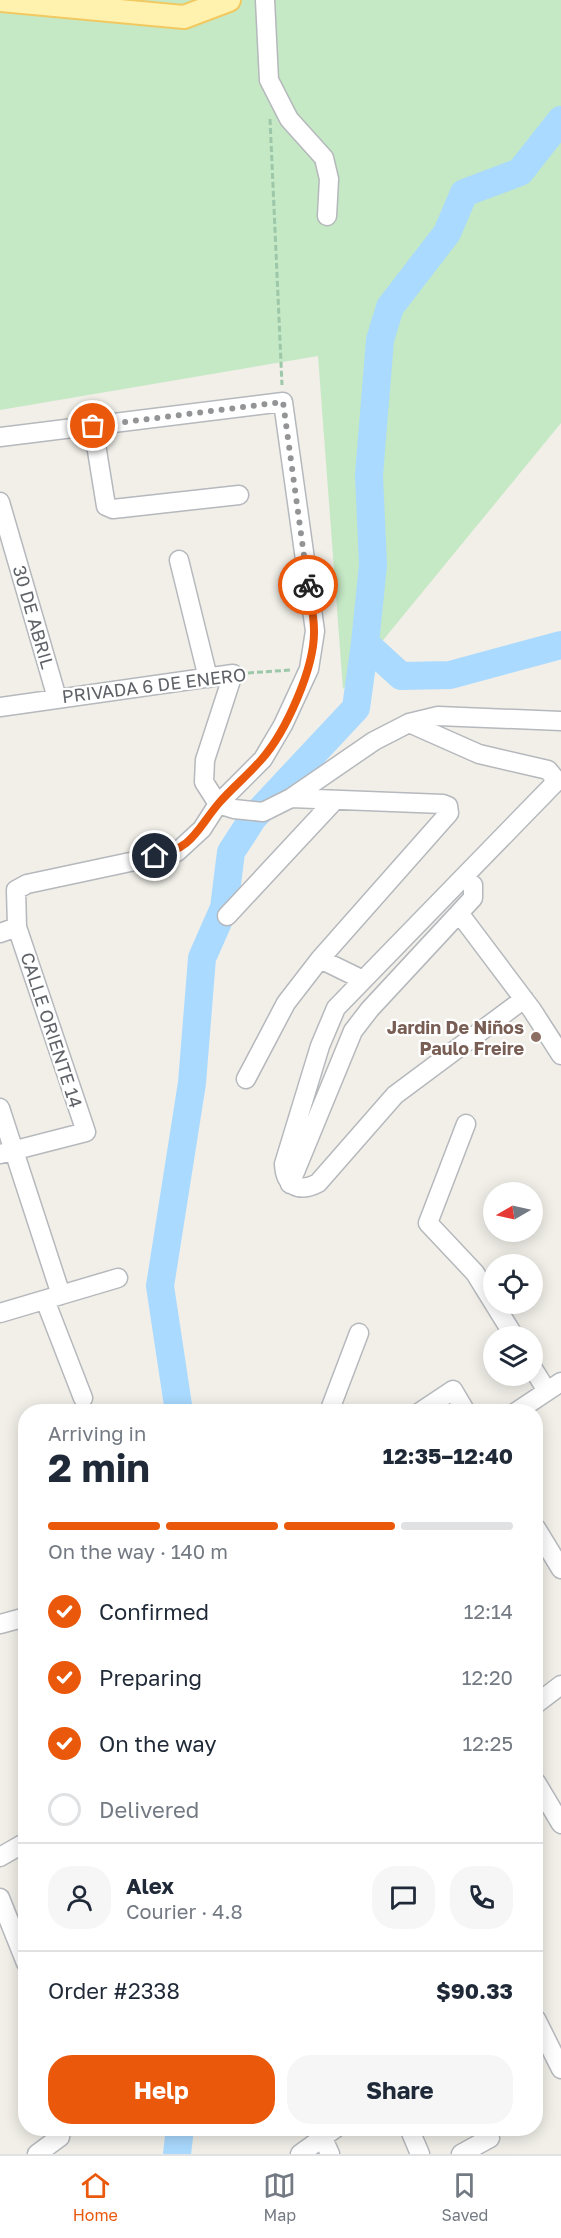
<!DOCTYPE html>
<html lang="en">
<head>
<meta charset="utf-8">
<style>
  body { margin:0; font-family:"Golos Text",sans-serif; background:#f6f6f7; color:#1f2937; height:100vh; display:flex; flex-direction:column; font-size:22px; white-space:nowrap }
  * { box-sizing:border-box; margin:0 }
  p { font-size:20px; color:#747a83 }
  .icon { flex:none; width:33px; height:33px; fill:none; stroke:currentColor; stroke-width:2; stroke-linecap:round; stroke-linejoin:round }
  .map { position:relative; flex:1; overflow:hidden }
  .details { position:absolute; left:18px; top:1404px; width:525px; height:732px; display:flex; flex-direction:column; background:#fff; border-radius:24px; box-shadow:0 3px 15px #0003 }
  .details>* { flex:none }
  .needle { width:39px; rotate:261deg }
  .fabs { position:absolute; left:483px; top:1182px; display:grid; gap:12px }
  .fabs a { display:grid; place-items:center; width:60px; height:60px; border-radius:50%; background:#fff; box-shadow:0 3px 15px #0003; font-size:30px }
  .pin { position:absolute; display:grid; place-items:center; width:51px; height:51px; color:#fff; margin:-26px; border:3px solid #fff; border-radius:50%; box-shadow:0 2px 6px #0007 }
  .courier { position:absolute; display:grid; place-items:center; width:60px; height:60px; margin:-30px; border:4px solid #ea580c; border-radius:50%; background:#fff; color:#222; box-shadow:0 2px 8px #0007 }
  .headline em { font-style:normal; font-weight:700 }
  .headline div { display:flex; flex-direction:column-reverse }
  .headline { display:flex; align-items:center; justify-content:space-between; height:102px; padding:0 30px }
  h1 { font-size:39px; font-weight:700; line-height:45px }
  .bar { display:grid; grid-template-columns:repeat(4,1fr); gap:9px 6px; align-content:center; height:72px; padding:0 30px }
  .bar i { height:8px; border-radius:4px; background:#e0e1e3 }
  .bar .current { background:#ea580c }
  .bar p { grid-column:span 4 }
  .line { display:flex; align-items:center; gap:15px; padding:0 30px; border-top:2px solid #e0e1e3 }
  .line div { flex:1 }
  .round { display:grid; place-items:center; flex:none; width:63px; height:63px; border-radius:24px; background:#f6f6f7 }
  ol { padding:0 30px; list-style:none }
  li { display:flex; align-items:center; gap:18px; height:66px }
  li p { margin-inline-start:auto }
  li .icon { padding:6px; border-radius:50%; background:#ea580c; color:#fff; stroke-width:4 }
  li:last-child { color:#747a83 }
  li i { width:33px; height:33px; border:3px solid #e0e1e3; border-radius:50% }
  .action { display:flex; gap:12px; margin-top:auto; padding:12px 30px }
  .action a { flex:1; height:69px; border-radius:24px; background:#ea580c; color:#fff; font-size:24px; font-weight:700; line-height:69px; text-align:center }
  .action a+a { background:#f6f6f7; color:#1f2937 }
  .tabs { display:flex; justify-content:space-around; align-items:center; height:84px; border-top:2px solid #e0e1e3; background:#fff; font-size:16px; color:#747a83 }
  .tabs a { display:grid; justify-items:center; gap:3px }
  .tabs .current { color:#ea580c }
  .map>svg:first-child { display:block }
</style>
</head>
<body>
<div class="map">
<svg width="561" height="2154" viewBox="0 0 561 2154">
  <rect width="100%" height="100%" fill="#f1efe8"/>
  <path fill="#c5e8c5" d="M0,0H561V423L343,689L318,356L0,410Z"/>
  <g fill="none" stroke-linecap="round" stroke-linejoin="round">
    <path stroke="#aadaff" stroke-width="28" d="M561,120L520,172L464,193L447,233L390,307L380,340L369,475L373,565L365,643L401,676L450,675L561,645
      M179,1412L160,1286L192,1083L202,958L224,908L231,852L253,818L356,708L365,643
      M177,2154L180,2128"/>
    <g stroke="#b5b8bc" stroke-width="21">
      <path id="minor" d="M265,0L269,80L289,119L324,158L329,179L327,216
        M93,426L106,506L113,509L239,495
        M0,437L283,402L315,631L309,669L283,725L263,759L218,804L202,829L177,852L27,884L16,890L17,927L86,1132L0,1154
        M0,502L57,698
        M179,560L208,678
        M0,707L233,674L205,760L204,782L218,804
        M409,723L479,754L548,770L553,776L554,784L336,1008L320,1046L284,1164C285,1186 299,1193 318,1183L395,1095L524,999
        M218,804L234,809L263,812L291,798L374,741L409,723L438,716L561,721
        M459,913L532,1010L561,1055
        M227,916L335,800
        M0,933L17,927
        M320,959L363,980
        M246,1079L286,1003L320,959L449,813L448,806L443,804L291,798
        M0,1108L61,1295
        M466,1124L428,1223L475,1273L514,1336
        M290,1184L353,1031L370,1009L473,898V885L464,878
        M45,1300L83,1398
        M0,1313L118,1278
        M532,1367L547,1391
        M329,1412L359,1333
        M420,1412L453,1390L466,1412
        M516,1412L561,1382
        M536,1528L561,1569
        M0,1624L26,1617
        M536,1704L561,1685
        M536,1782L561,1824
        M0,1857L26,1842
        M0,1898L26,1963
        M536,2019L561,2069
        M409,2128L420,2154
        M322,2136L330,2154
        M37,2154L60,2137L61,2128
        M300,2154L336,2128
        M461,2154L490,2138"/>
    </g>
    <g stroke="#f2c960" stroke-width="26">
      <path id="major" d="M0,0L184,17L229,0"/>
    </g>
    <path stroke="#9cc7a9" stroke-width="3" stroke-dasharray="6 3" stroke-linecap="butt" d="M270,119L282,385
      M248,673L290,670"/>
    <use href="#minor" stroke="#fff" stroke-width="18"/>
    <use href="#major" stroke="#fff2af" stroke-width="22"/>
  </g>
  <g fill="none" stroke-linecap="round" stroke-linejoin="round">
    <path stroke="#929495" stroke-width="6" stroke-dasharray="0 10.8" d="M93,426L283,402L308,585"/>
    <path stroke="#ea580c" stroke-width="8" d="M155,856C194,848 196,830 219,803C232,788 248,775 261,760C286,732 315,667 314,630C314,615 310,599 308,585"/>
  </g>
  <circle fill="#8d6e63" stroke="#fff" stroke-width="2" cx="536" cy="1037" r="6"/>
  <g text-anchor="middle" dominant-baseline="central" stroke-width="4.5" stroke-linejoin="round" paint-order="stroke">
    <g font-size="18" fill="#5f6368" stroke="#fff">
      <text transform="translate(34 617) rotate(74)">30 DE ABRIL</text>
      <text transform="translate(154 685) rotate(-7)">PRIVADA 6 DE ENERO</text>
      <text transform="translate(52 1030) rotate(72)">CALLE ORIENTE 14</text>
    </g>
    <g font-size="18" font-weight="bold" fill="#785e54" stroke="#fff" text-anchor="end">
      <text x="524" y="1027">Jardin De Niños<tspan x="524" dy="21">Paulo Freire</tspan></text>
    </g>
  </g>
</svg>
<div class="fabs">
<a><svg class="needle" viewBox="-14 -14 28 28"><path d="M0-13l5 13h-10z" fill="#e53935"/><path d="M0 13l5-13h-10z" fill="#747a83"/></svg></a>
<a><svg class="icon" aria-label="locate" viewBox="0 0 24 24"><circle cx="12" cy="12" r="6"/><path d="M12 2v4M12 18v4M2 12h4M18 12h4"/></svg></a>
<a><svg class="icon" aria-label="layers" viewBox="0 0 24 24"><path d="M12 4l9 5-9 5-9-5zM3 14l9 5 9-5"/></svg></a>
</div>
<div class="pin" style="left:93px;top:426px;background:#ea580c"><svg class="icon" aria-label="bag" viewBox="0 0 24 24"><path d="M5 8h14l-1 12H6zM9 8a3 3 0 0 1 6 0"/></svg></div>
<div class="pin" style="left:155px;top:856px;background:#1f2937"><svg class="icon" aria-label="home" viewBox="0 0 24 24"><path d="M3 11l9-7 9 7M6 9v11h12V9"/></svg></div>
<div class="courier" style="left:308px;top:585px"><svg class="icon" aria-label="bike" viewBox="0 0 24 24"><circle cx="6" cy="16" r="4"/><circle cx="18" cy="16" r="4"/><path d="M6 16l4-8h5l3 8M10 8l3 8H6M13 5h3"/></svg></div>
<section class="details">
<div class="headline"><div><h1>2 min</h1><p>Arriving in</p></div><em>12:35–12:40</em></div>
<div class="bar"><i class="current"></i><i class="current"></i><i class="current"></i><i></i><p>On the way · 140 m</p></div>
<ol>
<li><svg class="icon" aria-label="check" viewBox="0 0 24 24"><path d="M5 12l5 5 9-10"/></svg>Confirmed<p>12:14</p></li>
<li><svg class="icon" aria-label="check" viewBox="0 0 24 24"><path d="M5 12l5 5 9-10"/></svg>Preparing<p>12:20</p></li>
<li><svg class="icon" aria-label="check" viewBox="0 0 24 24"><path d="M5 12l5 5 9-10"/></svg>On the way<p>12:25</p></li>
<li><i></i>Delivered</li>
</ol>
<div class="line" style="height:108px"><a class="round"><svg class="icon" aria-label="person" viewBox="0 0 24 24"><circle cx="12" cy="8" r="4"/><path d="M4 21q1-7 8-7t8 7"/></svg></a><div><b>Alex</b><p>Courier · 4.8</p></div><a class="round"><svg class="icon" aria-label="chat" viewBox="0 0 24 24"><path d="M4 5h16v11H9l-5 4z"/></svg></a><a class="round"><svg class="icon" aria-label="phone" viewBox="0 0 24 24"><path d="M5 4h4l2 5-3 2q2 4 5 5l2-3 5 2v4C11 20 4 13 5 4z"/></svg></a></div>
<div class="line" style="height:78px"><div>Order #2338</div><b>$90.33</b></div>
<div class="action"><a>Help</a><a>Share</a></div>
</section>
</div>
<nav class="tabs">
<a class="current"><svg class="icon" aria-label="home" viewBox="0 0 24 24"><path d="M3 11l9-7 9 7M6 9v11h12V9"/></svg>Home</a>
<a><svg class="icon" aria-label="map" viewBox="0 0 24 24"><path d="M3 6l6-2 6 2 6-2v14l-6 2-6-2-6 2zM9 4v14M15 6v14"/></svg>Map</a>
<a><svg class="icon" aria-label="saved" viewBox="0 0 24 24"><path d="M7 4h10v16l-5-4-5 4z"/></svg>Saved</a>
</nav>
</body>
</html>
